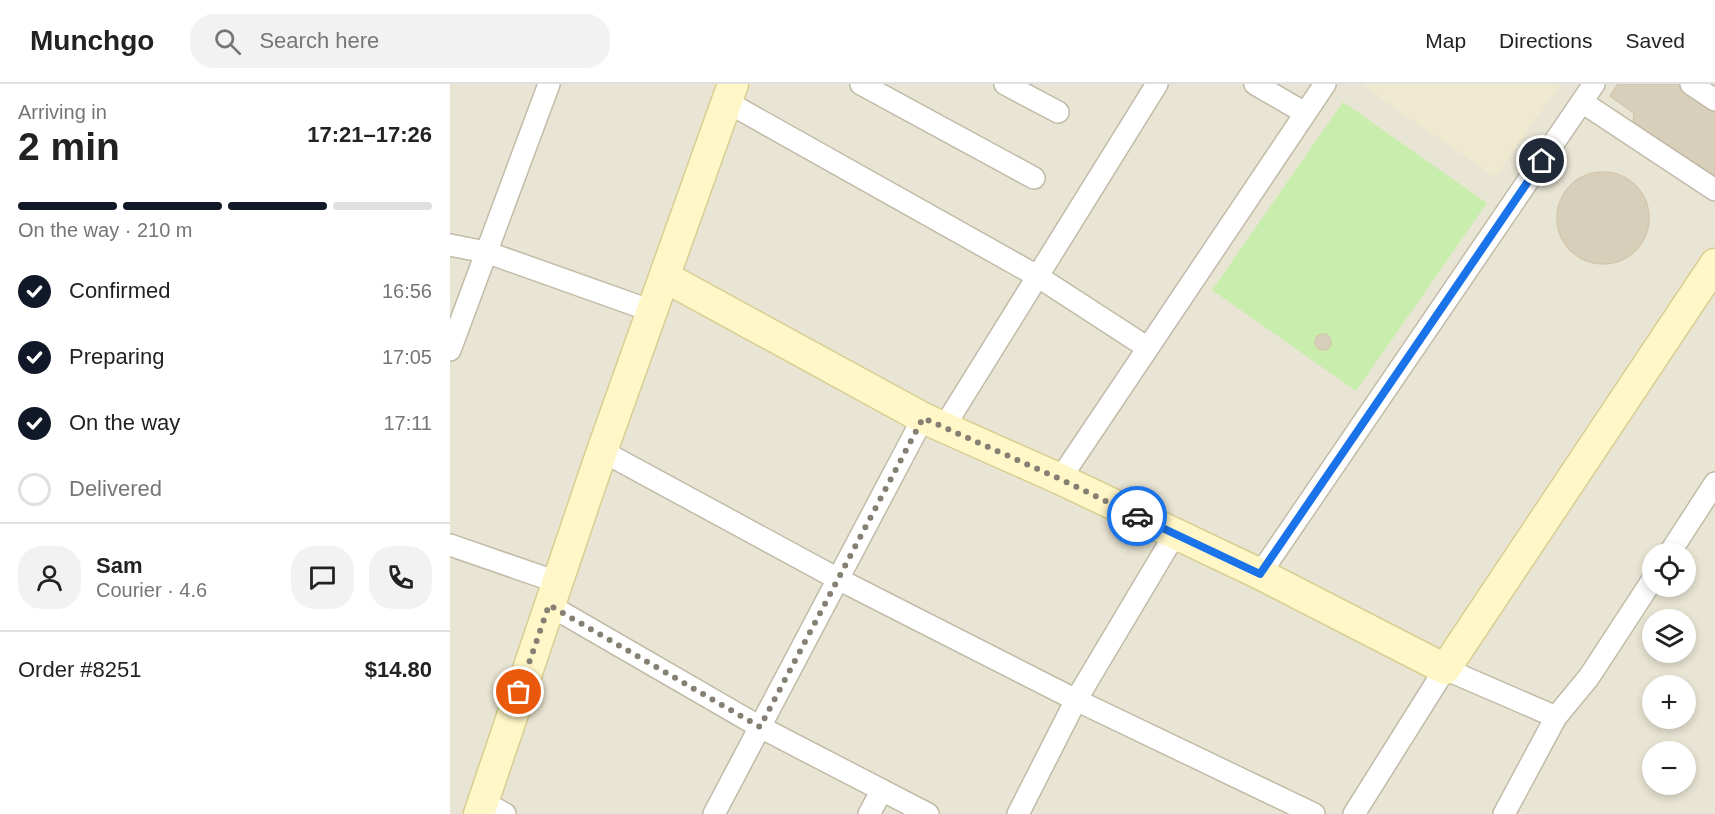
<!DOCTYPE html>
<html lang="en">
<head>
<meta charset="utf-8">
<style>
  body { margin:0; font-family:Arial,sans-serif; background:#f2f2f2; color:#222; height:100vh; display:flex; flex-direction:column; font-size:22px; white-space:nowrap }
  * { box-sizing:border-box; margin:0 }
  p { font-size:20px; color:#767676 }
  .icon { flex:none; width:33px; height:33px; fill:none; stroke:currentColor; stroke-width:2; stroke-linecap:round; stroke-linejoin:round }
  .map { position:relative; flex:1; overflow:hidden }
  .panel { display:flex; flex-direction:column; background:#fff; width:450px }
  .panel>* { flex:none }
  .controls { position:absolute; left:1192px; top:459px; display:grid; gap:12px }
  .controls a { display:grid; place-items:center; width:54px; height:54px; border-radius:50%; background:#fff; box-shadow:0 3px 9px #0003; font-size:30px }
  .pin { position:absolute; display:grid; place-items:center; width:51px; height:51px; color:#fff; margin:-26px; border:3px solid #fff; border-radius:50%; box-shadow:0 2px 6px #0007 }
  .courier { position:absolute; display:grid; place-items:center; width:60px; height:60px; margin:-30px; border:4px solid #1a73e8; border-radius:50%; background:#fff; color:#222; box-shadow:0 2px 8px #0007 }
  .headline em { font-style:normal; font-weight:700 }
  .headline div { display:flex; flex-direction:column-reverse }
  .headline { display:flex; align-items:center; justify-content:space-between; height:102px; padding:0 18px }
  h1 { font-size:39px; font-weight:700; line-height:45px }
  .bar { display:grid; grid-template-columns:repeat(4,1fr); gap:9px 6px; align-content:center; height:72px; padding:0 18px }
  .bar i { height:8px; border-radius:4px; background:#e0e0e0 }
  .bar .current { background:#111827 }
  .bar p { grid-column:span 4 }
  .line { display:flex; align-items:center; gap:15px; padding:0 18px; border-top:2px solid #e0e0e0 }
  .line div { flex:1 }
  .round { display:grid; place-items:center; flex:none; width:63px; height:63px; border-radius:24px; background:#f2f2f2 }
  ol { padding:0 18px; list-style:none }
  li { display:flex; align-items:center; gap:18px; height:66px }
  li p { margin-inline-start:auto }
  li .icon { padding:6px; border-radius:50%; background:#111827; color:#fff; stroke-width:4 }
  li:last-child { color:#767676 }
  li i { width:33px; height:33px; border:3px solid #e0e0e0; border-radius:50% }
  header { display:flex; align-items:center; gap:36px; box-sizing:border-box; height:84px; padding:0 30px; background:#fff; border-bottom:2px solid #e0e0e0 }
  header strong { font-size:28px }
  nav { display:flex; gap:33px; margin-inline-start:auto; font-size:21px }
  .search { width:420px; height:54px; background:#f2f2f2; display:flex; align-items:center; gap:15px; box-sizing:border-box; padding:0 21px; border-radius:24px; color:#767676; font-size:22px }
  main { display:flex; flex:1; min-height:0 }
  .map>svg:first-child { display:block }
</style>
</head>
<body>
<header>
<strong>Munchgo</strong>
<div class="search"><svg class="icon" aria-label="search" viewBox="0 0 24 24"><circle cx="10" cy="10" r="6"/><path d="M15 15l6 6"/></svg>Search here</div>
<nav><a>Map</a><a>Directions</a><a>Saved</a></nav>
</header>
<main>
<section class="panel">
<div class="headline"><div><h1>2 min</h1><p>Arriving in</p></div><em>17:21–17:26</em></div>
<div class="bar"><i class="current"></i><i class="current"></i><i class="current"></i><i></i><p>On the way · 210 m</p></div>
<ol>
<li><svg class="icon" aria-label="check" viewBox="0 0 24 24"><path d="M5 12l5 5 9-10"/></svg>Confirmed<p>16:56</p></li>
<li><svg class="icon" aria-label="check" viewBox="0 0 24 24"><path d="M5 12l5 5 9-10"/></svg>Preparing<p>17:05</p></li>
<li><svg class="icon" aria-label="check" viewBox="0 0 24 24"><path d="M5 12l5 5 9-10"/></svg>On the way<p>17:11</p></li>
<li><i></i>Delivered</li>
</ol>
<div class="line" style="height:108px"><a class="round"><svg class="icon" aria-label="person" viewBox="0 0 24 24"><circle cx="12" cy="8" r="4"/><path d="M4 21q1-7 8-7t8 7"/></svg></a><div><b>Sam</b><p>Courier · 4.6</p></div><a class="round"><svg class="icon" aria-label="chat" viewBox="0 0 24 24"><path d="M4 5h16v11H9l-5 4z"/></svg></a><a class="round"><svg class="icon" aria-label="phone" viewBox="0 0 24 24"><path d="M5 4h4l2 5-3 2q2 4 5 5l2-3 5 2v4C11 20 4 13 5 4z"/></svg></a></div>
<div class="line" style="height:78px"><div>Order #8251</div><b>$14.80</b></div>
</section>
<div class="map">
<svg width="1265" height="730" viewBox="0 0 1265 730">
  <rect width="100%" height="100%" fill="#f5f2e7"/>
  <path fill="#e9e5d4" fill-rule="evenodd" d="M0,0H1265V730H0ZM1203,470H1236V502H1203ZM1203,536H1236V568H1203ZM1203,602H1236V634H1203ZM1203,668H1236V700H1203Z"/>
  <path fill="#efeacf" d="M917,0H1110L1045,93L915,3Z"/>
  <path fill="#c9edac" d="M893,18L1037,119L906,307L762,206Z"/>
  <path fill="#d8cfbb" stroke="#d3c8ae" stroke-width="1.5" d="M1168,0H1228L1265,25V95L1183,40L1184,29L1160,12Z
    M1107 134a46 46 0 1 1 92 0a46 46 0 1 1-92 0Z
    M865 258a8 8 0 1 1 16 0a8 8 0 1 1-16 0Z"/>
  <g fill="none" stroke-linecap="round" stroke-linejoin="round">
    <g stroke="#c1bba8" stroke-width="24">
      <path id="street" d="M411,0L584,94
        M555,0L608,28
        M805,0L855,29
        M1241,0L1265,16
        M277,18L587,192L698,264
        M1132,18L1265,106
        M0,161L36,168L202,227
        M0,266L99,0
        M494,343L707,0
        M152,367L388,495L626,616L864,730
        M610,395L875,0
        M0,461L107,498
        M1219,470L1265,399
        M810,490L1144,0
        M99,521L310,643L478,730
        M32,717L55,730
        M264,730L473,334
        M419,730L432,706
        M568,730L626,616L725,450
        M904,730L995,585L1106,633
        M1054,730L1106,633L1139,593L1203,495"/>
    </g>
    <g stroke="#d9ce92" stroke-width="33">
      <path id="secondary" d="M215,193L473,334L610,395L810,490L995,585L1265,180
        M29,730L152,367L283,0"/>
    </g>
    <use href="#street" stroke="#fff" stroke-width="21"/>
    <use href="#secondary" stroke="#fff7c7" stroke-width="30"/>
  </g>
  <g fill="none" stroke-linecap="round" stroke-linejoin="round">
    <path stroke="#858073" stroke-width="6" stroke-dasharray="0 10.8" d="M69,608L99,521L310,643L473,334L610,395L687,432"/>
    <path stroke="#1a73e8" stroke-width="8" d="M687,432L810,490L1092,77"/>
  </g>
</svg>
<div class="controls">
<a><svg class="icon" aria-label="locate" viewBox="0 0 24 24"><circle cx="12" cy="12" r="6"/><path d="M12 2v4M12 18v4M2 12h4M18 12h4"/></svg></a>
<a><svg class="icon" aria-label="layers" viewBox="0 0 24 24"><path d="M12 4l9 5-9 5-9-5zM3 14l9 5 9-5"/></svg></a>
<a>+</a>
<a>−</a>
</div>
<div class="pin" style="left:69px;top:608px;background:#ea580c"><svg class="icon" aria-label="bag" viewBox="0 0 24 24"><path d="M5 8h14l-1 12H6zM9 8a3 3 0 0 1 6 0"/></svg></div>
<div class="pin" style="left:1092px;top:77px;background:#1f2937"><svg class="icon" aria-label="home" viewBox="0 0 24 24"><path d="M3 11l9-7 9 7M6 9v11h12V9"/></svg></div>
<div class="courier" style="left:687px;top:432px"><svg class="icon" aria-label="car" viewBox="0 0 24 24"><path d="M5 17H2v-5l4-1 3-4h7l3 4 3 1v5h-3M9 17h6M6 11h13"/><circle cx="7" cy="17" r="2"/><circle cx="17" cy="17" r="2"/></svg></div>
</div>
</main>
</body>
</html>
